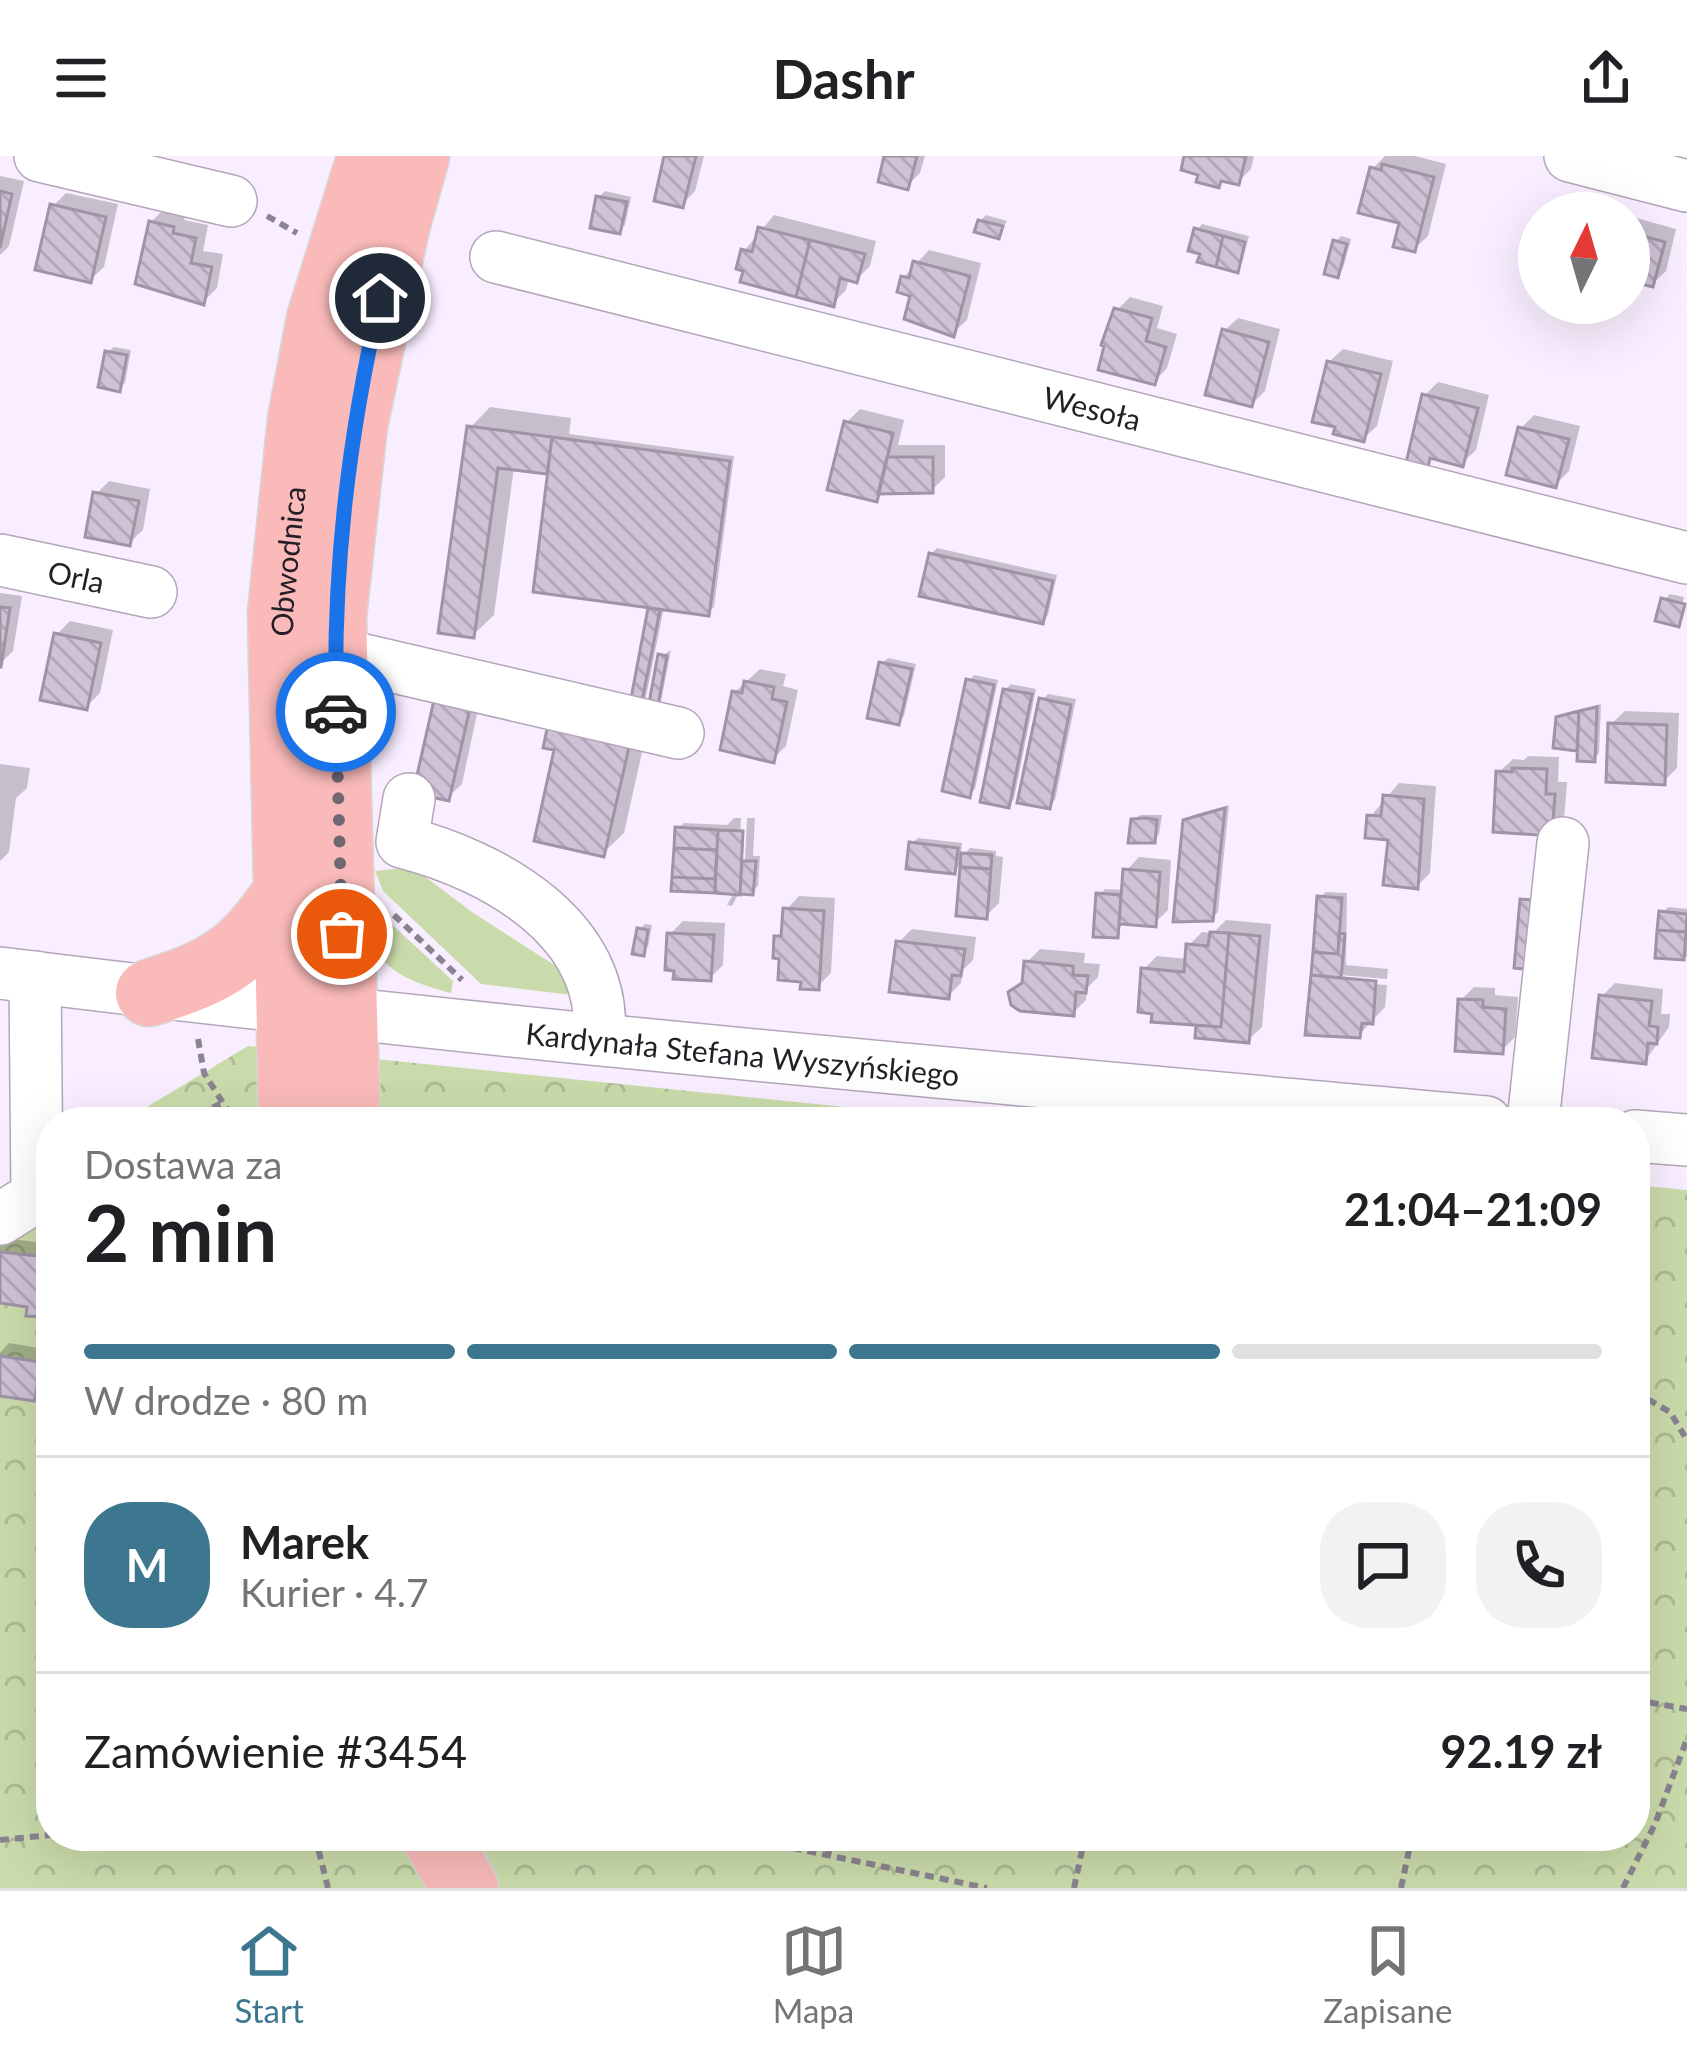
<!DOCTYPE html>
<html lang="pl">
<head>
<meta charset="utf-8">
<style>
  body { margin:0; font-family:Lato,sans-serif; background:#f2f2f2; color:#202124; height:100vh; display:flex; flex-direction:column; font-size:45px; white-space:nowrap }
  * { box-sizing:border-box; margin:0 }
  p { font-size:39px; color:#757577 }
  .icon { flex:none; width:66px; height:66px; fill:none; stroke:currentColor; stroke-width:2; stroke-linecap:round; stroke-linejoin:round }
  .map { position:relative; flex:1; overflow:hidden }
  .panel { position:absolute; left:36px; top:951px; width:1614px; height:744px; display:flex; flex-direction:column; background:#fff; border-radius:48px; box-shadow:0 12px 48px #0002 }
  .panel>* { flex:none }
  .needle { width:78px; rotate:5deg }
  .buttons { position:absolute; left:1518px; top:36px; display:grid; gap:24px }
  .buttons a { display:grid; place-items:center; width:132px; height:132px; border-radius:50%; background:#fff; box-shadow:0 12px 48px #0002; font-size:60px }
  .pin { position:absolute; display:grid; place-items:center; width:102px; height:102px; color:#fff; margin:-51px; border:6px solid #fff; border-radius:50%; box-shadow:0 3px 12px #0007 }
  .courier { position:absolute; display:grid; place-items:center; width:120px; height:120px; margin:-60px; border:9px solid #1a73e8; border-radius:50%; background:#fff; color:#222; box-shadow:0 3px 15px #0007 }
  .overview em { font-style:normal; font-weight:700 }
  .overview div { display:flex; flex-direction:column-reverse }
  .overview { display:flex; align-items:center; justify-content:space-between; height:204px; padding:0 48px }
  h1 { font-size:78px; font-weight:700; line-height:90px }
  .bar { display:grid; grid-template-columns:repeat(4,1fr); gap:18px 12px; align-content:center; height:144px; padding:0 48px }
  .bar i { height:15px; border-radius:9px; background:#e0e0e0 }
  .bar .on { background:#3c768f }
  .bar p { grid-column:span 4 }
  .line { display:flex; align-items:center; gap:30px; padding:0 48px; border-top:3px solid #e0e0e0 }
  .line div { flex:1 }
  .round { display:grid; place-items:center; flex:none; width:126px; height:126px; border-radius:48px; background:#f2f2f2 }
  header { display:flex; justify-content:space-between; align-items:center; height:156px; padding:0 48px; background:#fff; font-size:54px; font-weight:700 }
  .tab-bar { display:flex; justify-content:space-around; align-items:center; height:168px; border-top:3px solid #e0e0e0; background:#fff; font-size:33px; color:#757577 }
  .tab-bar a { display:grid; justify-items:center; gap:6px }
  .tab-bar .on { color:#3c768f }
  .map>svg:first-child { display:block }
</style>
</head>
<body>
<header><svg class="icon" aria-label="menu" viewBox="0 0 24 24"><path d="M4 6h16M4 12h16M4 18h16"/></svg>Dashr<svg class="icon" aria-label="share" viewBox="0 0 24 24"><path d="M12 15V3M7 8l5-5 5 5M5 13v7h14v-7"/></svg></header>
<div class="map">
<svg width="1687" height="1732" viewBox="0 0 1687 1732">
  <defs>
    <pattern id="park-crowns" width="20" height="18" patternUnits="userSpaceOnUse" patternTransform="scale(3)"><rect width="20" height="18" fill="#cadbab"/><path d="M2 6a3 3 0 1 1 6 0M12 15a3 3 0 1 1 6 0" fill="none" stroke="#adbc93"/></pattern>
    <pattern id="building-back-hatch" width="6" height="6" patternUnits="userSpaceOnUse" patternTransform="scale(3)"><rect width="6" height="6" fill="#cfc2d6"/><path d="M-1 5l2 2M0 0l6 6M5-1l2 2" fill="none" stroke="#b2a6b8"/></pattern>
  </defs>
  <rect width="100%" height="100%" fill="#f9eeff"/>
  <path fill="#cadbab" d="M412,711L472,756L559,812L580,840L481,828L383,735L375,715Z
    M370,748L453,825L451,837C424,830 382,818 373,786C370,775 371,760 370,748Z"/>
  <path fill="url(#park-crowns)" d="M248,890L992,966H122Z
    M51,1008V1680H1635V1029L1687,1034V1732H0V1036Z"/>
  <path fill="#0003" d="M667,0H704L695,35L682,49Z
    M887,0H925L920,17L907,30Z
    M1187,0H1254L1251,13L1238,26L1224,23L1218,29Z
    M1385,0H1415L1446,8L1428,80L1414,93L1373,12Z
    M0,20L24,25L9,90L0,99Z
    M605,35L631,41L625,69L619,75L599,41Z
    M66,37L118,48L104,111L90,124L53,50Z
    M1590,50L1616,57H1583Z
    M164,53L186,58L184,64L208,69L203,95L223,98L217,132L203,146L151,66Z
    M774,59L876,85L870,110L856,124L849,122L846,134L833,147L747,113L744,95Z
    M986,59L1007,65L998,79L980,65Z
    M1629,60L1676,73L1666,115L1652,128L1629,122Z
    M1202,68L1249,80L1242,107L1237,113L1197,74Z
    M1341,80L1351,83L1343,112L1337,118L1335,86Z
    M929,94L981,107L967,164L953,177L913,138L904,121Z
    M1130,141L1163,150L1157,172L1177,178L1167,212L1154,226L1117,154Z
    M1238,162L1280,173L1265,235L1252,248L1224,175Z
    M114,191L131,194L125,227L119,232L108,196Z
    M1343,193L1393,205L1377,270L1363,283L1329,206Z
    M1438,226L1489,239L1476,294L1462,307L1436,300L1427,309L1425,239Z
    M490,251L571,262L569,278L734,300L714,451L708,457L664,451L645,546L650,558L661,500L671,494L660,551L651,556L624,677L603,697L651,449L552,309L546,315L514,311L494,459L473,479L470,272Z
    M860,253L904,264L898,289H945V321L932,334L883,335L876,343L846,267Z
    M1534,259L1580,270L1569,315L1556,328L1521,272Z
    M109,325L150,333L143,374L129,387L96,338Z
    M937,392L1057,419L1048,459L1042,465L931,398Z
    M0,437L22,440L13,495L0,508Z
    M1670,438L1684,441L1678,468L1664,444Z
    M70,465L113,474L100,537L86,551L57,478Z
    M888,502L916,508L904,560L899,566L882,507Z
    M760,513L786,518L783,530L798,534L786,590L773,603L735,536Z
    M974,519L998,524L975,633L969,638V525Z
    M1011,528L1036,533L1014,643L1008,649L1005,534Z
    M483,530L462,628L448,641L417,635Z
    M1048,538L1076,543L1055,644L1049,650L1042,544Z
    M1601,548L1599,597L1594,603L1580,592L1556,590L1558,563L1565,557Z
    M1625,555L1679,557L1677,612L1663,626L1611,568Z
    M1528,600L1559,601L1558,626H1567L1564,663L1551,677L1499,616L1513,603L1524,604Z
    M0,608L30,612L27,632L16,642L9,696L0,705Z
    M1399,627L1436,630L1430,717L1417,730L1391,682L1370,661Z
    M1229,649L1218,756L1212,762L1186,665L1193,659Z
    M1140,659H1162L1159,678L1153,684L1134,664Z
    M734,662H741L738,726H744L747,662H755L753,700H760L758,730L752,736L740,735L732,750L727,749L735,735L674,732L678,672L684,667L727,669Z
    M918,682L962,687L961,701L970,692L996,695V700L1003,701L999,747L986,760L963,706L954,715L912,687Z
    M1139,701L1171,704L1168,754L1154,768L1123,766L1117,779L1099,739L1105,733L1124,734L1126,715Z
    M1326,736L1347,737L1346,809L1388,813L1387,823L1340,819L1335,825L1387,829L1385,851L1359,879L1309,876L1320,741Z
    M799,740L835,742L831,817L818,830L777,782L784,775L786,754Z
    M1668,751L1687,753V801L1658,799L1662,757Z
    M1226,764L1271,768L1262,871L1248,884L1200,866L1144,813L1157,800L1188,803L1189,789L1202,776L1213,777Z
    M683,765L725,767L723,809L710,822L670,778Z
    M645,768L652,769L648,791L643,796L639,774Z
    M912,773L976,781L973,804L963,814L961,827L948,840L899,786Z
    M1040,793L1085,797L1084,807L1100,808L1098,821L1087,832L1086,844L1073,857L1012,837L1026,823L1027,806Z
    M1615,827L1663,833L1661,858H1670L1669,871L1645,905L1602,840Z
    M1474,831L1495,832V839L1518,841L1515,881L1501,895L1461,844Z
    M4,1082L51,1088V1147L40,1158L30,1148L0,1144V1086Z
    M9,1187L51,1194L47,1228L34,1241L0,1237V1197Z"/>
  <path fill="url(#building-back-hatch)" stroke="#a093a6" stroke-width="3" d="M664,0H696L683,52L654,45Z
    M884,0H917L908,34L878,26Z
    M1184,0H1246L1239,29L1221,25L1219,32L1196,26L1198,19L1181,14Z
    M1382,8L1434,21L1415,96L1393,91L1399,67L1358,57L1370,11L1381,14Z
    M0,35L12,38L0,92Z
    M596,40L627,46L620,78L590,72Z
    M50,48L106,61L91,127L35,114Z
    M978,64L1003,70L999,83L974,76Z
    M149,65L174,71L173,77L196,82L191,107L212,111L204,149L135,128Z
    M758,71L810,84L796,141L740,126L743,115L736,113L741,93L752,96Z
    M1194,72L1223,80L1216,111L1197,106L1200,98L1188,95Z
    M1629,76L1665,86L1653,131L1629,125Z
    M1223,80L1245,86L1238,117L1216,111Z
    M810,84L865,98L857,127L840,122L834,151L796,141Z
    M1333,84L1347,88L1338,122L1324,118Z
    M913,105L970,120L954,181L904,163L910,140L897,136L901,120L909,122Z
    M1114,152L1152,162L1146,185L1166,191L1155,229L1098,214L1104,190L1101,189Z
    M1222,173L1269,186L1252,251L1205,239Z
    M105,195L127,199L120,236L98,231Z
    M1327,205L1381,218L1364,286L1333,278L1335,271L1312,266Z
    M1422,238L1478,252L1463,311L1430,302L1428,312L1406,307Z
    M844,265L893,277L877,346L827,334Z
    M467,270L552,281L547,318L498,312L474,482L438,477Z
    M1518,271L1569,283L1556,332L1506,319Z
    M552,281L730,305L709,460L533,436Z
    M887,301H933V337L878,338Z
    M93,336L139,345L130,390L85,381Z
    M929,397L1053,425L1043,468L919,440Z
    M1661,442L1685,448L1679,471L1655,465Z
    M0,451L10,452L1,511H0Z
    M648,452L660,454L640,555L629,553Z
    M54,477L101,487L87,554L40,544Z
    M658,498L667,500L656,560L647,558Z
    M879,506L912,513L899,569L867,562Z
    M966,523L994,529L970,642L942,635Z
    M744,525L774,531L772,543L787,546L774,607L720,594L732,535L742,537Z
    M1003,533L1032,538L1009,652L980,646Z
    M436,535L472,543L449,645L413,637Z
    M1039,542L1071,549L1050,653L1017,647Z
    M1597,551L1595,606L1577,605L1579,555Z
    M1579,555L1577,595L1553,592L1556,561Z
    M550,559L632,578L604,701L534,685L554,594L543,592Z
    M1608,567L1667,569L1665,629L1606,626Z
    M1512,612L1547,613L1546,638H1555L1552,680L1493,676L1496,615L1512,616Z
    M1383,639L1424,643L1418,733L1383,729L1388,684L1365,682L1367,659L1381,660Z
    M1225,652L1213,765L1173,766L1183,664Z
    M1147,662L1157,664L1155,687H1128L1131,663Z
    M675,671L718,674L717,694L674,692Z
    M718,674L743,675L740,739L715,737Z
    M909,686L958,692L955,718L906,713Z
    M674,692L717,694L715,723L672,721Z
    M961,697L992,699L991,713L960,711Z
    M742,705H756L753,739L740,738Z
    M960,711L991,713L987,763L956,760Z
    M1123,713L1160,716L1156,771L1119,768Z
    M672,721L715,723V737L671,735Z
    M1096,737L1121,739L1118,782L1093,781Z
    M1317,740L1342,742L1338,798L1313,796Z
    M1520,743L1547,745L1540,815L1514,812Z
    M783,752L824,755L819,834L800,833L801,826L778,824L779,803L773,802L774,780H781Z
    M1659,755L1687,758L1686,776L1657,774Z
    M637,772L648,774L644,800L632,798Z
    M1657,774L1686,776L1684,804L1655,802Z
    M1210,776L1229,777L1221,871L1151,866L1152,858L1138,856L1141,812L1184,816L1186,788L1208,790Z
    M667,777L714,779L711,825L673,823L674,815L665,814Z
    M1229,777L1260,780L1249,887L1195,882L1196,869L1221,871Z
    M1339,777L1345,778L1341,822L1311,819L1313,796L1338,798Z
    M896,785L965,793L961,820L952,819L949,843L889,836Z
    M1024,805L1073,810V819L1088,820L1086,837L1076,836L1074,860L1020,855L1011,849L1008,836L1022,827Z
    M1311,819L1376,825L1373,868L1362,867L1360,882L1305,879Z
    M1599,839L1652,845L1649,870L1658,871L1657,888L1648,887L1646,908L1592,902Z
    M1458,843L1483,844V851L1506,853L1503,898L1455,895Z
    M0,1096L48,1101L42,1161L26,1160L27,1151L0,1147Z
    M0,1200L40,1206L35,1245L0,1240Z"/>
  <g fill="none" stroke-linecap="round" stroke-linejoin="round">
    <g stroke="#b3a6b9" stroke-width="54">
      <g id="minor">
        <path d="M40,0L231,45"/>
        <path d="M1570,0L1687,30"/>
        <path id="s1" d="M496,101L1687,402"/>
        <path id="s2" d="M0,404L151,436"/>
        <path d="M334,497L678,577"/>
        <path d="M409,643L402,686C493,709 609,773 599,882"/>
        <path id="s3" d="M0,817C494,879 990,921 1486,966"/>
        <path d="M1533,966L1563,687"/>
        <path d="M1635,980L1687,984"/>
        <path d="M0,1063L37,1040L35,821"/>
      </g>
    </g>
    <g stroke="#d8d7d8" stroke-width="69">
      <g id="highway">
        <path d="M149,837C221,814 242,801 286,738"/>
        <path id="s4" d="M292,966L281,457L301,264L320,163L371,0"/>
        <path d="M347,966L333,460L354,269L396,71L416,0"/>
        <path d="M435,1680L465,1732"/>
      </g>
    </g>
    <path stroke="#8b838f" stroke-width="6" stroke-dasharray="9 6" stroke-linecap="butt" d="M267,60L297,77
      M394,759L462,824
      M198,883L204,917L235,966
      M186,966L220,948
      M1635,1236L1670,1256L1687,1284
      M1635,1544L1687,1553
      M224,1680L388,1690
      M315,1680L328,1732
      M734,1680L987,1732
      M0,1684L51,1679
      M828,1700L832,1680
      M1074,1732L1085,1680
      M1401,1732L1412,1680
      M1623,1732L1655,1668L1687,1583"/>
    <use href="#minor" stroke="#fff" stroke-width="51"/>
    <use href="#highway" stroke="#f9bab9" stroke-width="66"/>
  </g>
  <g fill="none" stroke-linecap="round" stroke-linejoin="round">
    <path stroke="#6f6772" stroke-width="12" stroke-dasharray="0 21.6" d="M336,556L342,778"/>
    <path stroke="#1a73e8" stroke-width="15" d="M336,556C333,411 348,284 380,142"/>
  </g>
  <g text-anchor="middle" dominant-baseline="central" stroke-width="9" stroke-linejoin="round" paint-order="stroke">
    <g font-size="30" fill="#241f26" stroke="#fff">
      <text stroke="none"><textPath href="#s1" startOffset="615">Wesoła</textPath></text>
      <text stroke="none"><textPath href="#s4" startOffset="561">Obwodnica</textPath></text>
      <text stroke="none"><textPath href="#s2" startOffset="78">Orla</textPath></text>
      <text stroke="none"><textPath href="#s3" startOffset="747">Kardynała Stefana Wyszyńskiego</textPath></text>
    </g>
  </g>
</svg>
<div class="buttons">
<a><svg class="needle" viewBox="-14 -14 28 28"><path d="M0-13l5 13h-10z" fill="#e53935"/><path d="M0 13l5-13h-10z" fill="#757577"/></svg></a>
</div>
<div class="pin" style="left:342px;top:778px;background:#ea580c"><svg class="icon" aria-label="bag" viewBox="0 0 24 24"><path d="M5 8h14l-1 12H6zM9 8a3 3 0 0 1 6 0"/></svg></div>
<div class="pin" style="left:380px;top:142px;background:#1f2937"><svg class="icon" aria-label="home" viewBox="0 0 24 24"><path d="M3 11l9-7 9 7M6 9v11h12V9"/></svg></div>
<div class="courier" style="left:336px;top:556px"><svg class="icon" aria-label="car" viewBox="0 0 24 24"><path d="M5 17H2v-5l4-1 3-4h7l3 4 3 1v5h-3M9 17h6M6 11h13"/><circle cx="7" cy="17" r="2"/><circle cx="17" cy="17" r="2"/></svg></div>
<section class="panel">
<div class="overview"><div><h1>2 min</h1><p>Dostawa za</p></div><em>21:04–21:09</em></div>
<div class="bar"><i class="on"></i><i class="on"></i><i class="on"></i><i></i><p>W drodze · 80 m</p></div>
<div class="line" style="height:216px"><b class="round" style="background:#3c768f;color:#fff">M</b><div><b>Marek</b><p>Kurier · 4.7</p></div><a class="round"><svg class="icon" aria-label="chat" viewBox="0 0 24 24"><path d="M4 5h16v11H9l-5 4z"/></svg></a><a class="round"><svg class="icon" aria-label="phone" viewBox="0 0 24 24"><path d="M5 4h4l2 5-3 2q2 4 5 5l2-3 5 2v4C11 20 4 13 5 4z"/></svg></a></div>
<div class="line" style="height:156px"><div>Zamówienie #3454</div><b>92.19 zł</b></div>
</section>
</div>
<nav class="tab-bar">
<a class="on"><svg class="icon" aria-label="home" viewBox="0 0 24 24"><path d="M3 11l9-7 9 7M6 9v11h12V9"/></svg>Start</a>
<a><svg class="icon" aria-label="map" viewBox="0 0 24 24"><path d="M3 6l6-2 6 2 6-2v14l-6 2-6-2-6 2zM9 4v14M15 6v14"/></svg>Mapa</a>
<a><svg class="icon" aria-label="saved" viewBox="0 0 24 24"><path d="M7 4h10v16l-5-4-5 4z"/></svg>Zapisane</a>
</nav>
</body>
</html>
